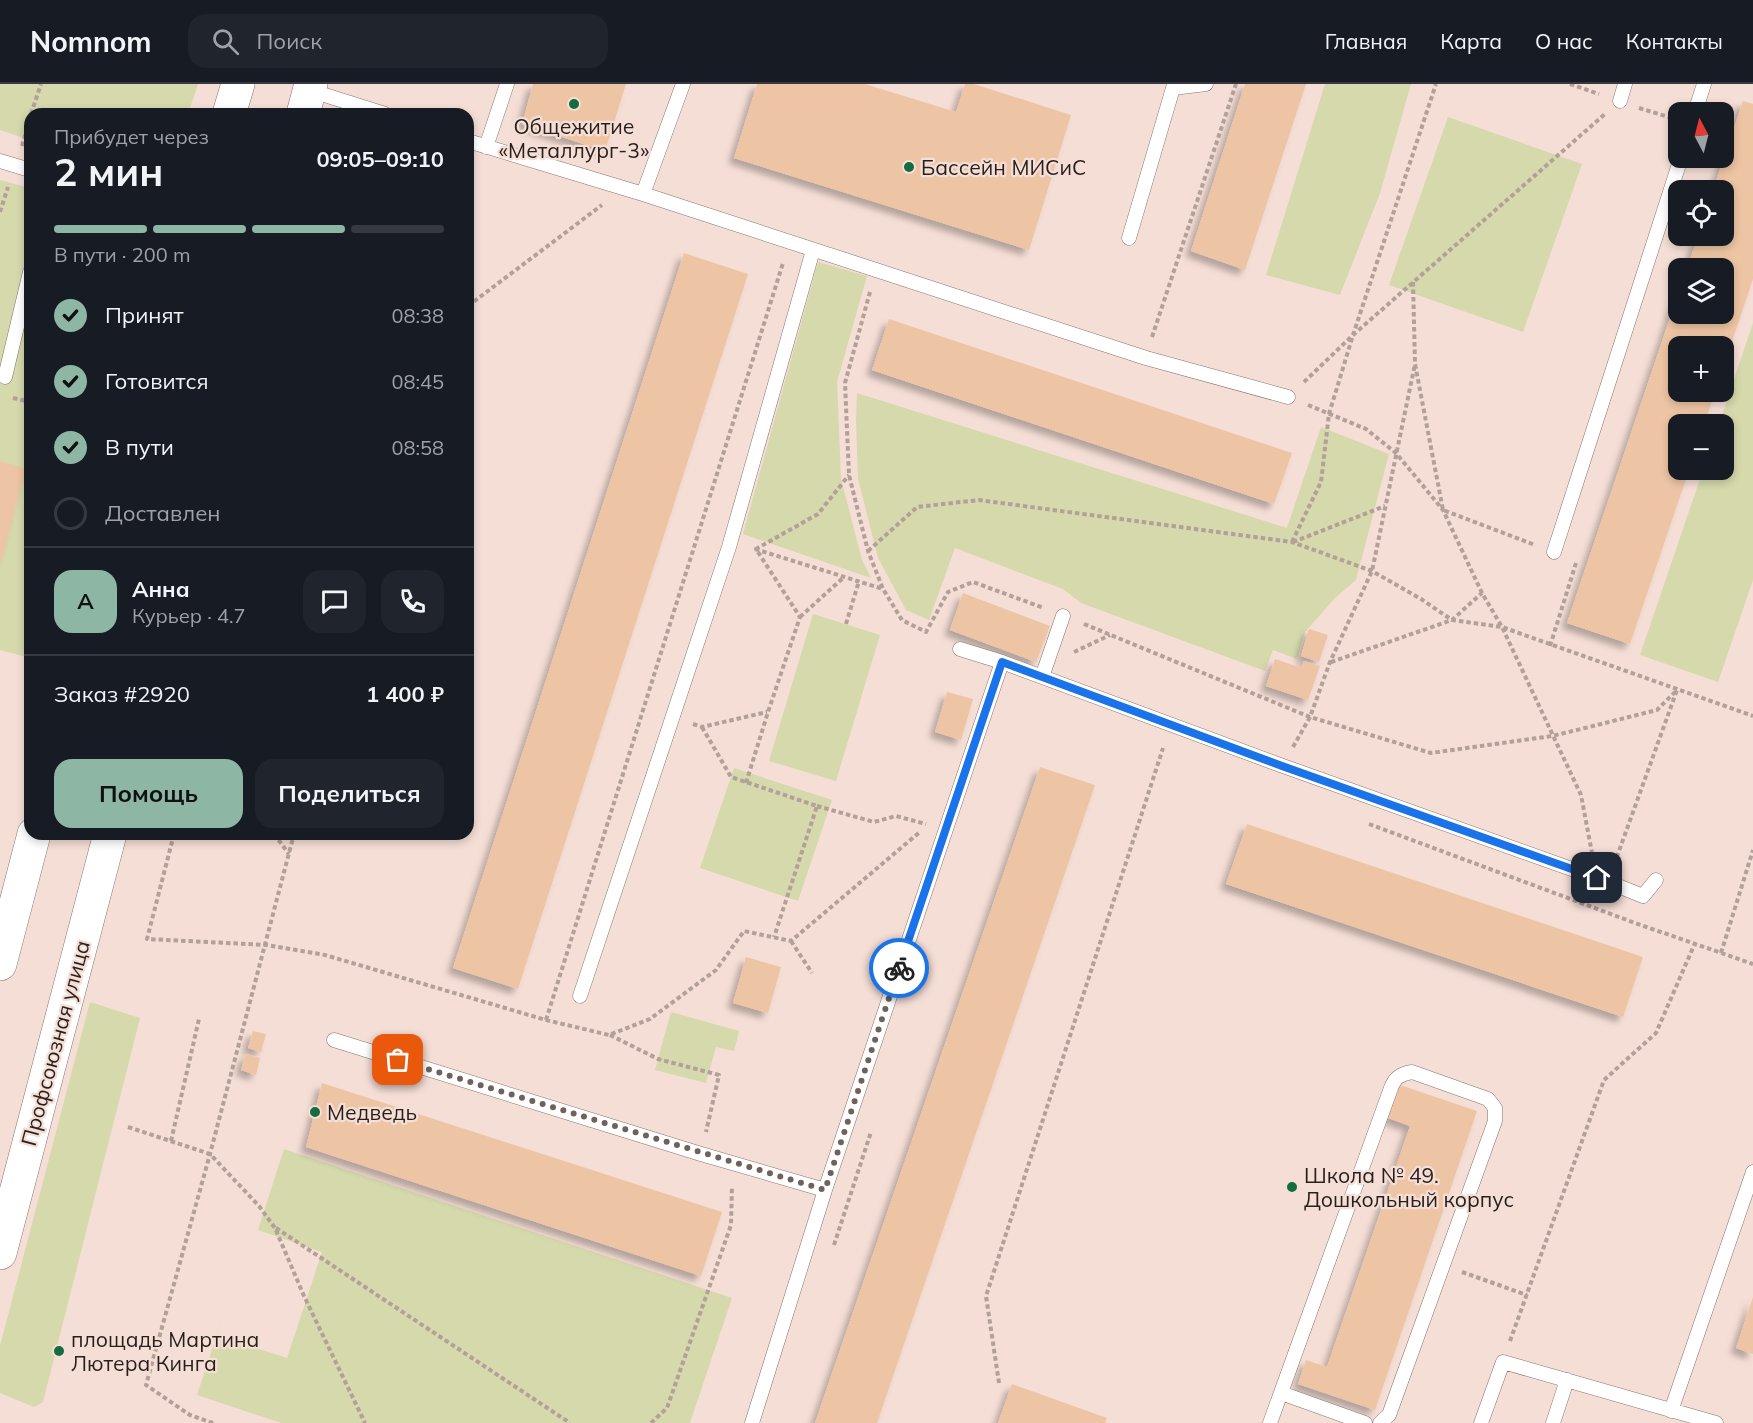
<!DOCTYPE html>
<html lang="ru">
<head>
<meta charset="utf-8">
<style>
  body { margin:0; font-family:Mulish,sans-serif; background:#20242c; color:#f1f3f6; height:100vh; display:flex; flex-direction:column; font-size:22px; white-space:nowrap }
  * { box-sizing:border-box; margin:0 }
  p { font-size:20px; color:#9ea1a6 }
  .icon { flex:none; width:33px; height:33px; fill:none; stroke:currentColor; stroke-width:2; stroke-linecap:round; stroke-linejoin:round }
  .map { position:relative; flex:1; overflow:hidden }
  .panel { position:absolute; left:24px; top:24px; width:450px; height:732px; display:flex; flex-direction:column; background:#171b24; border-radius:18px; box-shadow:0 3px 9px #0003 }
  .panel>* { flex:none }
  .needle { width:39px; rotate:353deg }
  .fabs { position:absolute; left:1668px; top:18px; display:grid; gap:12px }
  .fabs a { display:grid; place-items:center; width:66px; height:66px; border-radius:12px; background:#171b24; box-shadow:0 3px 9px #0003; font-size:30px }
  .pin { position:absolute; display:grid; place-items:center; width:51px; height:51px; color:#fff; margin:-26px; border-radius:12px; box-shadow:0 3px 9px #0006 }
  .courier { position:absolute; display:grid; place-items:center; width:60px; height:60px; margin:-30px; border:4px solid #1a73e8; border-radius:50%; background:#fff; color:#222; box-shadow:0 2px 8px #0007 }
  .overview em { font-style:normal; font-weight:700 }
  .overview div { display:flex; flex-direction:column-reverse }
  .overview { display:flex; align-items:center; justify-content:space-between; height:102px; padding:0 30px }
  h1 { font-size:39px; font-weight:700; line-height:45px }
  .bar { display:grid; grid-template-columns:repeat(4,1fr); gap:9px 6px; align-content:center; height:72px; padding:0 30px }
  .bar i { height:8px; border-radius:4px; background:#363941 }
  .bar .current { background:#8eb6a4 }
  .bar p { grid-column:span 4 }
  .line { display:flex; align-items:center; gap:15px; padding:0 30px; border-top:2px solid #363941 }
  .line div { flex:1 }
  .round { display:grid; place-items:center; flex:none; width:63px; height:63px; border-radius:18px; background:#20242c }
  ol { padding:0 30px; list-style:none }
  li { display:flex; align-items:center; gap:18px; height:66px }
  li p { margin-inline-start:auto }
  li .icon { padding:6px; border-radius:50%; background:#8eb6a4; color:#111; stroke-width:4 }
  li:last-child { color:#9ea1a6 }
  li i { width:33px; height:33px; border:3px solid #363941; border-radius:50% }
  .action { display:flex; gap:12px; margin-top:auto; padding:12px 30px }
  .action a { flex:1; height:69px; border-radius:18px; background:#8eb6a4; color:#111; font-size:24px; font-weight:700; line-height:69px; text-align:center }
  .action a+a { background:#20242c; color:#f1f3f6 }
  header { display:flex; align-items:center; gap:36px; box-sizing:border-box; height:84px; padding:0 30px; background:#171b24; border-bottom:2px solid #363941 }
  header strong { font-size:28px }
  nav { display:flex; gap:33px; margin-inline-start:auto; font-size:21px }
  .search { width:420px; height:54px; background:#20242c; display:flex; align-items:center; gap:15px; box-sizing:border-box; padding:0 21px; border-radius:18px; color:#9ea1a6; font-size:22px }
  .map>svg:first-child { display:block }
</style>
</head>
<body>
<header>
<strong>Nomnom</strong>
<div class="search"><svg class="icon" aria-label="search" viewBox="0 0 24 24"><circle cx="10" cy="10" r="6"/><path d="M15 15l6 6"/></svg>Поиск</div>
<nav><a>Главная</a><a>Карта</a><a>О нас</a><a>Контакты</a></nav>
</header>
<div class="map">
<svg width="1753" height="1339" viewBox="0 0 1753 1339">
  <defs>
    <filter id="shadow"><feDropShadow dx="-5.5" dy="5.5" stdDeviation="3" flood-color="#0004"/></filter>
  </defs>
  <rect width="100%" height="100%" fill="#f5ded6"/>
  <path fill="#d5d9ac" d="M0,0H198L188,30H30V56L0,46Z
    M1325,0H1411L1380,109L1340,211L1266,191Z
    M1448,33L1582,80L1523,248L1389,201Z
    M0,96L30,104V574L0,566Z
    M818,178L867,192L837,298L841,395L862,476L871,494L743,450Z
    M1753,239V496L1718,598L1640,571L1703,386H1724V340H1719Z
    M857,309L1287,444L1321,343L1389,370L1356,496L1335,514L1305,548L1297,575L1273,566L1265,587L1081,519L1063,505L955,464L929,536L906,526L878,474L858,395L856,337Z
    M813,530L880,551L836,697L769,677Z
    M734,684L832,716L798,817L700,784Z
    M90,918L140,934L43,1318L34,1323L0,1309V1262Z
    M671,928L739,947L734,967L716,963L706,999L655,986Z
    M284,1065L732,1214L690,1339H281L197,1311L230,1211L217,1251L287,1274L322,1168L258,1146Z"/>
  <path fill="#eec5a4" filter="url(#shadow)" d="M533,0H626L605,67L522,40Z
    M757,0H865L956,28L965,0H974L1071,31L1029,166L734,74Z
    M1245,0H1306L1245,186L1191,167Z
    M1743,17L1753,20V195L1724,281V262H1678V308H1715L1704,340H1678V386H1689L1630,560L1567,539L1678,210V230H1724V184H1687L1698,152H1724V106H1713Z
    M684,169L748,190L518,905L453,884Z
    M889,235L1292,369L1274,420L872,286Z
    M0,377L26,385L1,478H0Z
    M963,509L1050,542L1036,578L950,546Z
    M1309,545L1328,551L1319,578L1301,572Z
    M1275,575L1302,584L1304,577L1320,582L1308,616L1266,602Z
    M947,608L973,615L961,656L935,648Z
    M1040,683L1095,701L877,1339H815Z
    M1247,740L1643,873L1623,933L1226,800Z
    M746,873L781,883L768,929L733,919Z
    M253,947L266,950L261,968L248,964Z
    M246,970L260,974L256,991L241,986Z
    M322,999L722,1128L701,1192L306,1063Z
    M1400,1001L1477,1027L1375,1326L1298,1300L1306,1276L1327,1283L1410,1042L1388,1034Z
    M1753,1213V1270L1736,1264Z
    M1012,1300L1107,1334L1105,1339H998Z"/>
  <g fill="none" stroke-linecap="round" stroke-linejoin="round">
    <g stroke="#87746c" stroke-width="15">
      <path id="service" d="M309,6L385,30
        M1620,17L1625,0
        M1695,28L1704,0
        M468,57L643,110L1146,274L1288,313
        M486,63L507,0
        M0,77L30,86
        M643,110L683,0
        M1129,154L1173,4L1206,0
        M5,293L30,188
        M1554,468L1681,74
        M960,565L1002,578
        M1042,593L1063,532
        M580,912L729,463L813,166
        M334,956L701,1070L825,1106
        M1281,1309L1365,1339
        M1671,1327L1753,1088
        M752,1339L825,1106L1002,578L1283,682L1608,798L1643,812L1656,796
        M1270,1339L1391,1004C1395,993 1401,990 1412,988L1488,1015L1495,1024V1037L1389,1331L1380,1339
        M1481,1339L1503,1278L1716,1339
        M1553,1339L1567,1296"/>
    </g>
    <g stroke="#87746c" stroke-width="34">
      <path id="primary" d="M229,30L238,0
        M303,30L311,0
        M0,880L34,750
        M0,1169L110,750"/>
    </g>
    <path stroke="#b2a099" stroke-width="4" stroke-dasharray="4.5 3" stroke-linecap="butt" d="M1570,0L1599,10
      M1639,24L1675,35
      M31,30L41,0
      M22,62L30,35
      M0,128L8,103
      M1413,198L1415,280L1443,426L1535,461
      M870,208L845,299L849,391L868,467L883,505L902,536L926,548L948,508L973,498L1044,524
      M468,222L602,121
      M1152,253L1236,0
      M1304,298L1353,251L1436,0
      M13,314L30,318
      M1308,321L1366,345L1396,369L1443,426L1482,509L1502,543L1581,711L1592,769
      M1292,458L1321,398L1329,330L1353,251L1605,30
      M1293,458L1385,422
      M755,465L883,505
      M868,467L917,423L979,416L1292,458L1372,487L1421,515L1452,536L1502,543L1753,632
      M800,533L844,493
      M846,540L859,497
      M1084,540L1310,633L1431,669L1552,652L1585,644L1657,626L1677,606L1615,778
      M1550,562L1576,479
      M1074,568L1110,551
      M1331,578L1452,536L1482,509
      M693,640L702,643L767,628
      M702,643L731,693L817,722L774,853
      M1293,663L1310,633L1330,578L1372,487L1415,280
      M746,699L768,628L800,533L756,465L818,430L849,391
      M817,722L874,738L896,732L926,740
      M1369,740L1635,839L1753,880
      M174,750L147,855L266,861L325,871L546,936L609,951L650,935L716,886L744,847L791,857L921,747
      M274,750L289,770
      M791,857L812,889
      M1721,869L1753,766
      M546,936L783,179
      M610,951L658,975L719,991L706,1048
      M128,1043L210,1070L259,1122L275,1144L304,1212L365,1339
      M171,1057L199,935
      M276,1144L570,1339
      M834,1161L871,1048
      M1462,1188L1527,1211
      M1510,1257L1604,996L1656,949L1695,859
      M999,1299L986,1212L1163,664
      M213,1339L190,1331L146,1301L210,1070L294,750
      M651,1339L667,1324L731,1141L732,1103"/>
    <use href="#service" stroke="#fff" stroke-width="14"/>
    <use href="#primary" stroke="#fff" stroke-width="33"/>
  </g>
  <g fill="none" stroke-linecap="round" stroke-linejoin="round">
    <path stroke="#6f625d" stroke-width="6" stroke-dasharray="0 10.8" d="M398,976L825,1106L899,884"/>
    <path stroke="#1a73e8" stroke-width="8" d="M899,884L1002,578L1282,682L1597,794"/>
  </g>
  <g fill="#156c3f" stroke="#f5ded6" stroke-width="2">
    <circle cx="574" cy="20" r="6"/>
    <circle cx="909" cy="83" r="6"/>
    <circle cx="315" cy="1028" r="6"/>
    <circle cx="1292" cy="1103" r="6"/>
    <circle cx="59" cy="1267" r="6"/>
  </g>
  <g text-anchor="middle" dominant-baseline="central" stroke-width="4.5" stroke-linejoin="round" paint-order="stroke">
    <g font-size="21" fill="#271f1c" stroke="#f5ded6" text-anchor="start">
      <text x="574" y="42" text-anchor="middle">Общежитие<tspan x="574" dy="24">«Металлург-3»</tspan></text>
      <text x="921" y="83">Бассейн МИСиС</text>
      <text x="327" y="1028">Медведь</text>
      <text x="1304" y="1091">Школа № 49.<tspan x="1304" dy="24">Дошкольный корпус</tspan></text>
      <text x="71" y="1255">площадь Мартина<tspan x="71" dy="24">Лютера Кинга</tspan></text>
    </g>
    <g font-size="21" fill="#271f1c" stroke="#f5ded6">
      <text transform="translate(55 959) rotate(-75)">Профсоюзная улица</text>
    </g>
  </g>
</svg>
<div class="fabs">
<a><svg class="needle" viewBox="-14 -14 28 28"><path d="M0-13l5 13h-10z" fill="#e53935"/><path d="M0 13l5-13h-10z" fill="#9ea1a6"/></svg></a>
<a><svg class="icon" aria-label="locate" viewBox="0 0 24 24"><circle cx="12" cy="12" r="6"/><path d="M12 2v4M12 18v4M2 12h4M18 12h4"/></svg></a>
<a><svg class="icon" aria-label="layers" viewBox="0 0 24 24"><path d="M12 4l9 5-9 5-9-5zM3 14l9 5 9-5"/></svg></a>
<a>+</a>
<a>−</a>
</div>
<div class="pin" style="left:398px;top:976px;background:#ea580c"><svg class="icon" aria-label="bag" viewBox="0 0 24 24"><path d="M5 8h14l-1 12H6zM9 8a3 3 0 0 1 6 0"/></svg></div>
<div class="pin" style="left:1597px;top:794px;background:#1f2937"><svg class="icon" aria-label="home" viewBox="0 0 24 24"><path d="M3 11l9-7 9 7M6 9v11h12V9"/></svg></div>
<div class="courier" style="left:899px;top:884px"><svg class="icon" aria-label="bike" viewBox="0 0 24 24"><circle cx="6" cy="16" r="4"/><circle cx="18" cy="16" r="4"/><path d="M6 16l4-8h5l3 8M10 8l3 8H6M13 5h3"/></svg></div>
<section class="panel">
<div class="overview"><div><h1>2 мин</h1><p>Прибудет через</p></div><em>09:05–09:10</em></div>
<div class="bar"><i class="current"></i><i class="current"></i><i class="current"></i><i></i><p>В пути · 200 m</p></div>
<ol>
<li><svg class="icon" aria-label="check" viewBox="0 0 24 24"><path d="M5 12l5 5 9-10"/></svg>Принят<p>08:38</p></li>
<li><svg class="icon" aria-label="check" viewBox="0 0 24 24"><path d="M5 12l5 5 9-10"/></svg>Готовится<p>08:45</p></li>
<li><svg class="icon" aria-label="check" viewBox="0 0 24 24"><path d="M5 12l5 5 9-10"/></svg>В пути<p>08:58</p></li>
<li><i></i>Доставлен</li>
</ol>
<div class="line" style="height:108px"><b class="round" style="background:#8eb6a4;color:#111">А</b><div><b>Анна</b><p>Курьер · 4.7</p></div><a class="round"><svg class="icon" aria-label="chat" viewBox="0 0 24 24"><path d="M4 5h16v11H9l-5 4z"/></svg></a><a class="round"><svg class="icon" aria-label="phone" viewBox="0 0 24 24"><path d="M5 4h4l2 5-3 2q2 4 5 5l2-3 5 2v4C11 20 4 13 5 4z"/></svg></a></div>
<div class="line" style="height:78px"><div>Заказ #2920</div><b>1 400 ₽</b></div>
<div class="action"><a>Помощь</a><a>Поделиться</a></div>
</section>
</div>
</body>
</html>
